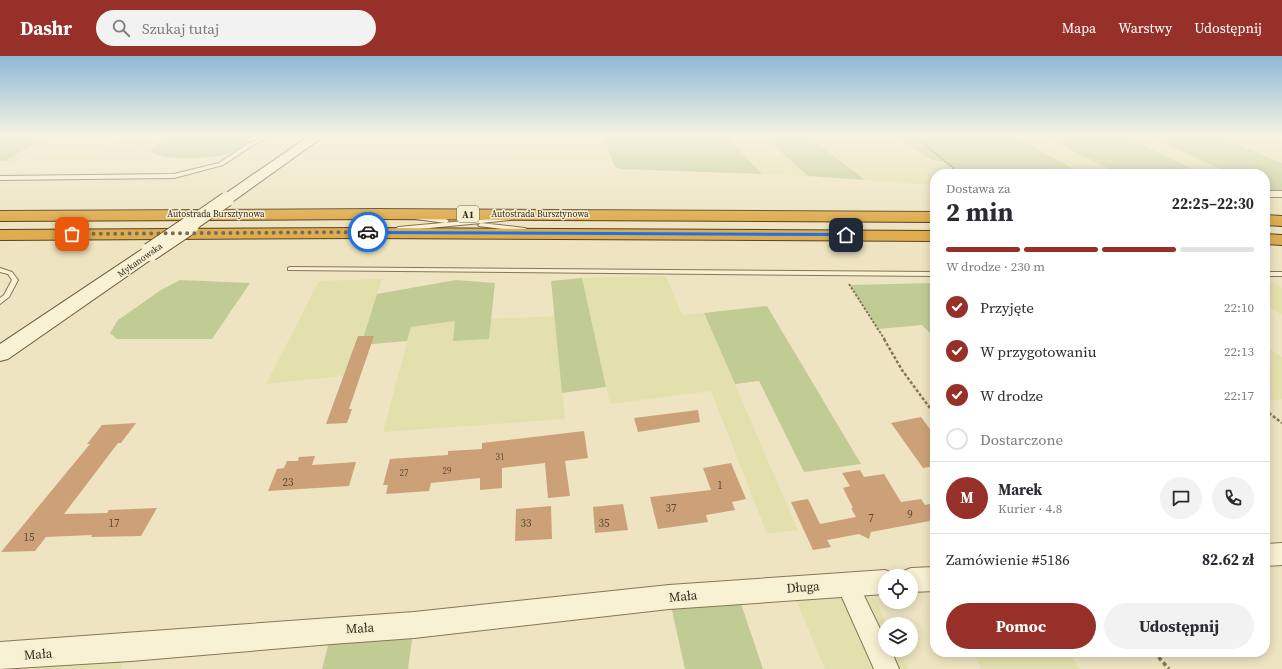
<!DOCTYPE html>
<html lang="pl">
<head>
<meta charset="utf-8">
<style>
  body { margin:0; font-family:"Source Serif 4",serif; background:#f2f2f3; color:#2b2b33; height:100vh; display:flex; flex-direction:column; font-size:15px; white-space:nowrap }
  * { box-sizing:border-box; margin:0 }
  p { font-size:13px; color:#7c7c81 }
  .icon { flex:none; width:22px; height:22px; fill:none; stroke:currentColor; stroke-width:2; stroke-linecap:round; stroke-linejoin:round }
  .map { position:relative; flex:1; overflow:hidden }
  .details { position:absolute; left:930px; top:113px; width:340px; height:488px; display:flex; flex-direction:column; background:#fff; border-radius:16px; box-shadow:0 2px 10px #0003 }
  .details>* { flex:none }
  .fabs { position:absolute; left:878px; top:513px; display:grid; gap:8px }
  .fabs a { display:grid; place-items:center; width:40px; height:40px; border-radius:50%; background:#fff; box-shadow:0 2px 10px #0003; font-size:20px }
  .pin { position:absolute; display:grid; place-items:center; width:34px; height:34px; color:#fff; margin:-17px; border-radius:8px; box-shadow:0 2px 6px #0006 }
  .courier { position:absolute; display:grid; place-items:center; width:40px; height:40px; margin:-20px; border:3px solid #1a73e8; border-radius:50%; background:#fff; color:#222; box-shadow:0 1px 5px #0007 }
  .overview em { font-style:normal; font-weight:700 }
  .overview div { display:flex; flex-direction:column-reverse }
  .overview { display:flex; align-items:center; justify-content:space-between; height:68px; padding:0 16px }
  h1 { font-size:26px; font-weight:700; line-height:30px }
  .bar { display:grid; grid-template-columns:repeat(4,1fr); gap:6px 4px; align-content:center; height:48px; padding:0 16px }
  .bar i { height:5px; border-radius:3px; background:#e1e1e2 }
  .bar .selected { background:#973028 }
  .bar p { grid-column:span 4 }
  .line { display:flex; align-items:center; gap:10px; padding:0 16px; border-top:1px solid #e1e1e2 }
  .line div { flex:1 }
  .round { display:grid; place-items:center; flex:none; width:42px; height:42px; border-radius:21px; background:#f2f2f3 }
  ol { padding:0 16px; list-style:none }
  li { display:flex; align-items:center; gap:12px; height:44px }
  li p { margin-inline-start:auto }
  li .icon { padding:4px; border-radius:50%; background:#973028; color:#fff; stroke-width:4 }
  li:last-child { color:#7c7c81 }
  li i { width:22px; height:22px; border:2px solid #e1e1e2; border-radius:50% }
  .button { display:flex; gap:8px; margin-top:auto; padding:8px 16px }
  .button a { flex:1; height:46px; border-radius:24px; background:#973028; color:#fff; font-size:16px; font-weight:700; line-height:46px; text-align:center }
  .button a+a { background:#f2f2f3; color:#2b2b33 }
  header { display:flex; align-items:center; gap:24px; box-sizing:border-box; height:56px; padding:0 20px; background:#973028; color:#fff }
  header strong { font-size:19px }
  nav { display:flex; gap:22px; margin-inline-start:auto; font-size:14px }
  .search { width:280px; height:36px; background:#f2f2f3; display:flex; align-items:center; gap:10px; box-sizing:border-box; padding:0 14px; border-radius:22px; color:#7c7c81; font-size:15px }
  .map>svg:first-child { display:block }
</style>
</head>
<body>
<header>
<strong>Dashr</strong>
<div class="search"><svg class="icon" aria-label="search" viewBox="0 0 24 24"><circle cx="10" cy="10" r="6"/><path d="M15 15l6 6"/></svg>Szukaj tutaj</div>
<nav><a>Mapa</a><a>Warstwy</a><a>Udostępnij</a></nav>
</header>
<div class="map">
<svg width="1282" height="613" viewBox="0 0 1282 613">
  <rect width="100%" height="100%" fill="#eee4c1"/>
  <path fill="#e4e0ae" d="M47,80H61L19,105L12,107H6L5,105Z
    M124,80H162L143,93L136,95L110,96L107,93Z
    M726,80H763L808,120L762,118Z
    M808,80H895L930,103L940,107H946L960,118H935V129L865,124Z
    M1013,80H1045L1118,118H1083Z
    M1122,80H1147L1232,118H1204Z
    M1216,80H1282V107Z
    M666,220L682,259L704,257L798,474L767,478L711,335L610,348L582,222Z
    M382,223L352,319L266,328L319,225Z
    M1265,225H1270L1282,232V259L1265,248Z
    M555,260L565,363L383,376L411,271L456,265L454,285L489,283L491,263Z
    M1265,290L1282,301V343L1265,346Z
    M867,527L887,568H885V594H899L908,613H825L791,532Z
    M131,591L120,613H0V600Z
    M972,596H1068L1080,613H981Z"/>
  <path fill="#c1cc95" d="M0,80H47L5,105H0Z
    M165,80H253C247,84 242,91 236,94C220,104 168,105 152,97L151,93Z
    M603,80H726L762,118L620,113L615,111Z
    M763,80H808L865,124L808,120Z
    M895,80H1013L1083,118H960L946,107L930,103Z
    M1045,80H1122L1204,118H1118Z
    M1147,80H1216L1282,107V138H1275L1265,133V118H1232Z
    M582,222L606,331L562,337L551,225Z
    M180,224L250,227L212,283H117L110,277L118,264L161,234Z
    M456,224L495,227L489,283L453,285L455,265L411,271L407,285L361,289L377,238Z
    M934,227L935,282L922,269L879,273L850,229Z
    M767,250L861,408L804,416L759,325L735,328L704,257Z
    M737,536L763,613H685L669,541Z
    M414,569L408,613H322L332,574Z"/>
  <path fill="#cda177" d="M358,280H374L349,353H352L347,367L326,368Z
    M698,354L700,366L638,376L634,362Z
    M921,361L935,380V410L923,412L891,367Z
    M136,367L121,387H118L64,458L107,457L109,454L157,452L141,480L91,481L92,479L46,481L35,495L1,496L90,388H87L102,369Z
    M584,375L588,402L565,405L570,440L548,442L545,407L502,412V432L480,434V422L431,427L429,435L386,438L388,429H383L390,403L448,399V395L482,393V387Z
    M315,400L312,409L356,406L349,430L268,435L277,413L284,412L287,405H298L299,401Z
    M731,407L746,443L732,446L735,454L706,459L708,466L658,473L650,441L711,434L703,412Z
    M860,414L864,421L884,418L901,446L921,443L925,449L935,447V464L871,476L869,483L859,478L827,484L831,491L813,494L791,446L808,443L820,468L856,461L851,452H853L843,432L850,430L842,417Z
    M623,448L628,474L595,477L593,451Z
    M551,450L552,483L515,485L516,453Z"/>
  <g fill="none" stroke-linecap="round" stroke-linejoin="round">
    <g stroke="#887558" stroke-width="2">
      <path id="service" d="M267,80H272L253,89L223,109L174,122L0,124V120L174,118L219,107L249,87Z
        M417,160L446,163L449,165L446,167L415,163L414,162Z
        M508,161L511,163L510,164L481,167L525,172L528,174L525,176L479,170L478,169L481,167L398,175L395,173L398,171Z
        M290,211L935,216V220L288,214V212Z
        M0,212L12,216L18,224L9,241L0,248V242L4,239L12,224L8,218L0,216Z
        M1265,216H1282V220H1265Z"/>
    </g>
    <g stroke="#887558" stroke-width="2">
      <path id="minor" d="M1265,135H1282V141H1265Z
        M847,518L855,521L885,583V594H891L899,613H874L836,528L839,521Z"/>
    </g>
    <g stroke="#887558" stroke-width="2">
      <path id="tertiary" d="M1282,487V509L1265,510V488Z
        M935,511V535L911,536V520H899L901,516L911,512Z
        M885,514L895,518L896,520H885V538L669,553L414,582L332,588L131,605L0,613V586L414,556L669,529Z"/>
    </g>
    <g stroke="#69563c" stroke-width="2">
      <path id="secondary" d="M309,80H324L232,146L227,148L222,146L219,143L222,140Z
        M150,191L156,192L159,196L156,200L8,303L0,305V288L144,192Z"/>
    </g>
    <g stroke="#55432d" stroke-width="2">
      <path id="motorway" d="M376,153L935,156V166L376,163L0,165V155Z
        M1265,159L1282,160V170L1265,169Z
        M364,172L935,175V185L364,182L0,184V174Z
        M1265,178L1282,179V189L1265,188Z"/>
    </g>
    <path stroke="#887558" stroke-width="1.5" stroke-dasharray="2 1.5" stroke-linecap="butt" d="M915,80L960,118"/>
    <path stroke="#887558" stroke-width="2" stroke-dasharray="2.5 1.5" stroke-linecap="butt" d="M849,228L885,284"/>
    <path stroke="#887558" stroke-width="2.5" stroke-dasharray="3 2" stroke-linecap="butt" d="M884,283L902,314L935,359
      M1265,354L1282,367"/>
    <path stroke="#887558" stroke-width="3.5" stroke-dasharray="4 3" stroke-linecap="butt" d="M1154,596L1169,613"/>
    <use href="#service" fill="#f9f1d4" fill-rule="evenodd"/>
    <use href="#minor" fill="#f9f1d4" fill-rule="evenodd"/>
    <use href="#tertiary" fill="#f9f1d4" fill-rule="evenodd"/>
    <use href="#secondary" fill="#f9f1d4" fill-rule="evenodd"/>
    <use href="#motorway" fill="#dfac50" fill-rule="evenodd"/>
    <g stroke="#69563c" stroke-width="16" stroke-linecap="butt">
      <path id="secondary-bridge-far1" d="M188,170L227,143"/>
    </g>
    <g stroke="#69563c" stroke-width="20" stroke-linecap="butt">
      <path id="secondary-bridge" d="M150,196L190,169"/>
    </g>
    <use href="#secondary-bridge-far1" stroke="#f9f1d4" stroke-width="14"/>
    <use href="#secondary-bridge" stroke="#f9f1d4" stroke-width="18"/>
  </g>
  <linearGradient id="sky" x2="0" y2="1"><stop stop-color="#8db9d6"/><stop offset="0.48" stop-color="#f7f3e3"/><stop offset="1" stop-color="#f7f3e3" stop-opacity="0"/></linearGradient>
  <rect width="1282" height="166" fill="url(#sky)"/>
  <path fill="#1a73e8" d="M366,175L846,177L849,179L846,180L368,178Z"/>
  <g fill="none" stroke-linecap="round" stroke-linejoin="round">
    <path stroke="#776c56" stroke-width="4" stroke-dasharray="0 7.2" d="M72,178L368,176"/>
  </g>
  <g text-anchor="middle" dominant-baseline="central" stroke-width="3" stroke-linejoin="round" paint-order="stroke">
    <g font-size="9" fill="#372c1d" stroke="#f6eed1">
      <text x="216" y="158">Autostrada Bursztynowa</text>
      <text x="540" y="158">Autostrada Bursztynowa</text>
      <text transform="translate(140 204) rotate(-35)">Mykanowska</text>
    </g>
    <g font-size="9" fill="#5c4934">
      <text x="500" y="401">31</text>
      <text x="447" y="415">29</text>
      <text x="404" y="417">27</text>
    </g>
    <rect fill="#f6eed1" stroke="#706653" stroke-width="1" x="457" y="150" width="22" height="16" rx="3"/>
    <g font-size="10" font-weight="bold" fill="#372c1d">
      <text x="468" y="158">A1</text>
    </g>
    <g font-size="11" fill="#5c4934">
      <text x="288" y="426">23</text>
      <text x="720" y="429">1</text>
      <text x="671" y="452">37</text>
      <text x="910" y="458">9</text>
      <text x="871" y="462">7</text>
      <text x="114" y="467">17</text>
      <text x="526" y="467">33</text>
      <text x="604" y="467">35</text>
      <text x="29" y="481">15</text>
    </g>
    <g font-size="13" fill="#372c1d" stroke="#f6eed1">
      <text transform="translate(803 531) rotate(-4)">Długa</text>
      <text transform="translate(683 540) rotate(-5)">Mała</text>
      <text transform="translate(360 572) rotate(-3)">Mała</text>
      <text transform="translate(38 598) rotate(-4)">Mała</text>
    </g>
  </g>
</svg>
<div class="fabs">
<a><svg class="icon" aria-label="locate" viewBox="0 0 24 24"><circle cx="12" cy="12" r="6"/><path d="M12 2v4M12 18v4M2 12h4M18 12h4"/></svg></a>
<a><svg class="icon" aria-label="layers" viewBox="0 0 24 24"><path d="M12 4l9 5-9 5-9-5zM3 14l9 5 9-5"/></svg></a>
</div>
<div class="pin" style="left:72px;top:178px;background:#ea580c"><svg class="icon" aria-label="bag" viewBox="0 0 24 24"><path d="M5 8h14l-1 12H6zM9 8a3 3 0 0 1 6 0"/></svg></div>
<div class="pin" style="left:846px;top:179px;background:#1f2937"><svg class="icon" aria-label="home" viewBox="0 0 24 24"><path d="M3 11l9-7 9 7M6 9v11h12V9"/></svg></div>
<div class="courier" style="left:368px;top:176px"><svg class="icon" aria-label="car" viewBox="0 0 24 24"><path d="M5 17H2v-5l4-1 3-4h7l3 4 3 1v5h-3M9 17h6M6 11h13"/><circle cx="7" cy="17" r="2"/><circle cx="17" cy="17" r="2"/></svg></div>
<section class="details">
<div class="overview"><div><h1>2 min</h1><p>Dostawa za</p></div><em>22:25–22:30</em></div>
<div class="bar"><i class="selected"></i><i class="selected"></i><i class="selected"></i><i></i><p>W drodze · 230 m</p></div>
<ol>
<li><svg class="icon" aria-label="check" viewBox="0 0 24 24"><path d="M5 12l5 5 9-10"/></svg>Przyjęte<p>22:10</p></li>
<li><svg class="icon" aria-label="check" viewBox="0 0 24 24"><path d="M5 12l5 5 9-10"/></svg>W przygotowaniu<p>22:13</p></li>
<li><svg class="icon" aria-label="check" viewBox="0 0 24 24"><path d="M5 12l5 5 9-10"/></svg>W drodze<p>22:17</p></li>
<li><i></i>Dostarczone</li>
</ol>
<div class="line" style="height:72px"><b class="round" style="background:#973028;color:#fff">M</b><div><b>Marek</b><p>Kurier · 4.8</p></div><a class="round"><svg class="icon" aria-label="chat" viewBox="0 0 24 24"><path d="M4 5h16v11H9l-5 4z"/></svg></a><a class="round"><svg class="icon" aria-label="phone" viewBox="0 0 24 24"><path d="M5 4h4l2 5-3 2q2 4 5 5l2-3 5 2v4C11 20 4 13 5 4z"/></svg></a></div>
<div class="line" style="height:52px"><div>Zamówienie #5186</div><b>82.62 zł</b></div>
<div class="button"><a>Pomoc</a><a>Udostępnij</a></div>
</section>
</div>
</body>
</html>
